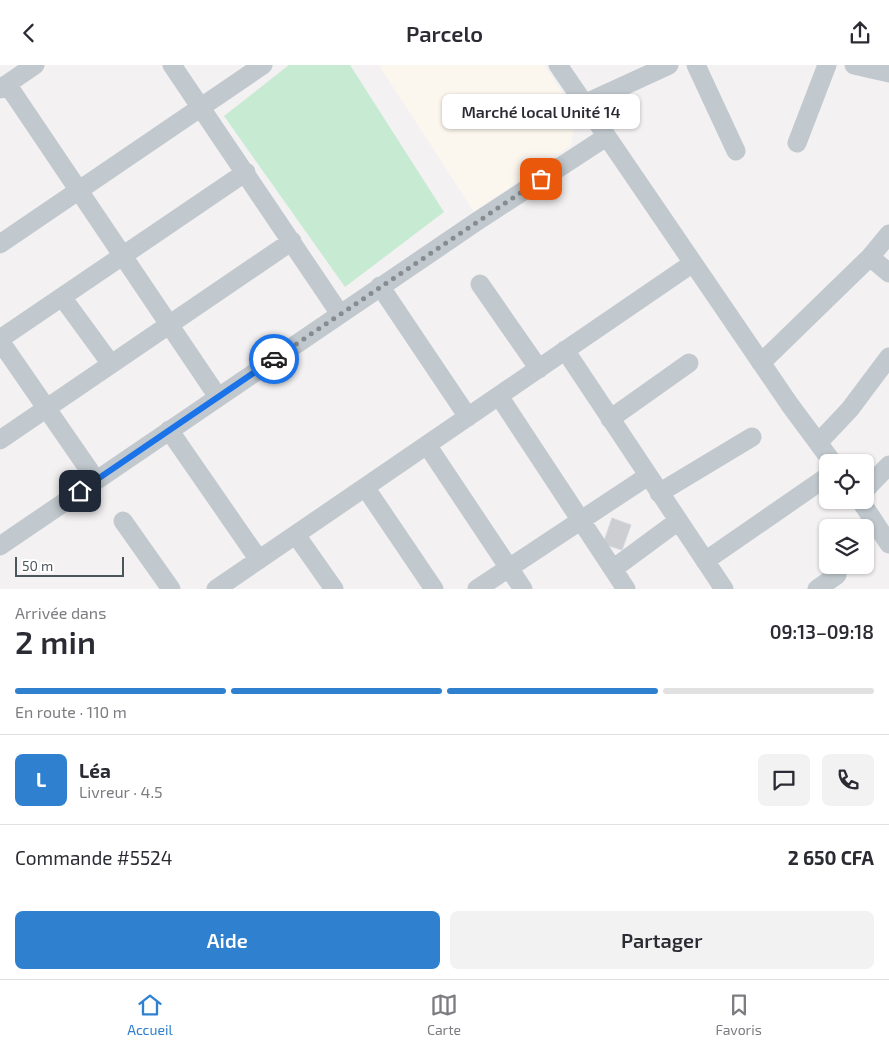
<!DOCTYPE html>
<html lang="fr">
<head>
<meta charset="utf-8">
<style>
  body { margin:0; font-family:"Exo 2",sans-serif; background:#f2f2f3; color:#2b2b33; height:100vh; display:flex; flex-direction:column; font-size:19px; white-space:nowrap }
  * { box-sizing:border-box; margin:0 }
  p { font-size:16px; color:#7c7c81 }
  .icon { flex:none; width:28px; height:28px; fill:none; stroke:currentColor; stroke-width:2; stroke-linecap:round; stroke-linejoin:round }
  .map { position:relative; height:524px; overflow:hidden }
  .details { display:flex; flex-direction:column; background:#fff; flex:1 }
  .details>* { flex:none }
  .fabs { position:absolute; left:819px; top:389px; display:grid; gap:10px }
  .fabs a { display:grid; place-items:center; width:55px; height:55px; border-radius:8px; background:#fff; box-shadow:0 1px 4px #0004; font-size:25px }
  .scale { position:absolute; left:15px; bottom:12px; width:109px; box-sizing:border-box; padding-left:5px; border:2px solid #4b555c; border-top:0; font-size:14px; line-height:18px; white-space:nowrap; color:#4b555c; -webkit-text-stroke:4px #fff; paint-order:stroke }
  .pin { position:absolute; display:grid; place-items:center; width:42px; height:42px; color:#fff; margin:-21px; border-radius:10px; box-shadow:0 2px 8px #0006 }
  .courier { position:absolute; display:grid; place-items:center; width:50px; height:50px; margin:-25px; border:4px solid #1a73e8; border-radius:50%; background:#fff; color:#222; box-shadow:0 1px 6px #0007 }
  .bubble { position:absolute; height:35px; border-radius:8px; background:#fff; box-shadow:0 1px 4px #0004; font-size:16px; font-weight:600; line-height:35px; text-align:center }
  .headline em { font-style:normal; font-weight:600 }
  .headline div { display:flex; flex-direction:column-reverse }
  .headline { display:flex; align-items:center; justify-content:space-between; height:85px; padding:0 15px }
  h1 { font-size:32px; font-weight:600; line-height:38px }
  .bar { display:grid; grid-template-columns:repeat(4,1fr); gap:8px 5px; align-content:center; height:60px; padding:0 15px }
  .bar i { height:6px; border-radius:4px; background:#e1e1e2 }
  .bar .on { background:#2f80cf }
  .bar p { grid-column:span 4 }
  .line { display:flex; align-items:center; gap:12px; padding:0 15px; border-top:1px solid #e1e1e2 }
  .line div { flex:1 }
  .round { display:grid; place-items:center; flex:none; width:52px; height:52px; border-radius:8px; background:#f2f2f3 }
  .action { display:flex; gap:10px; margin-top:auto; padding:10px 15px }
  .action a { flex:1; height:58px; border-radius:8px; background:#2f80cf; color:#fff; font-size:20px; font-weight:600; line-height:58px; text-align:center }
  .action a+a { background:#f2f2f3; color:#2b2b33 }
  header { display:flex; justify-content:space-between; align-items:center; height:65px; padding:0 15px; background:#fff; font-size:22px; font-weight:600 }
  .tab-bar { display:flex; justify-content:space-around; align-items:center; height:70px; border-top:1px solid #e1e1e2; background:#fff; font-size:14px; color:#7c7c81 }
  .tab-bar a { display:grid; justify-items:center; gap:2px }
  .tab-bar .on { color:#2f80cf }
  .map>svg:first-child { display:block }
</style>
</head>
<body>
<header><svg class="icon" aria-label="back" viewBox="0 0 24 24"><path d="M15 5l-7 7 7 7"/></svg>Parcelo<svg class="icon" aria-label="share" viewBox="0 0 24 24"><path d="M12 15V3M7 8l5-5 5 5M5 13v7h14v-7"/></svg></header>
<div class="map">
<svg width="889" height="524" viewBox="0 0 889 524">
  <rect width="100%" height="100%" fill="#f3f1f2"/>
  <path fill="#fbf6ee" d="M379,0H544L576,48L571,80L474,147Z"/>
  <path fill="#c6ebd2" d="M289,0H350L444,147L345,222L224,51Z"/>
  <path fill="#ccced2" stroke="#d6d8dc" d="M612,453L631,460L622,485L603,479Z"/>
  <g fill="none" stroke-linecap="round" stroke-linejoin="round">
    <path stroke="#c1c9ce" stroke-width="19" d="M172,0L340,249
      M558,0L790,340L833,398
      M696,0L736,86
      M854,0L889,8
      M7,19L218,332
      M0,24L35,0
      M584,39L669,0
      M797,78L827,0
      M0,179L263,0
      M870,192L889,208
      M480,219L539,304
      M380,221L468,352
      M62,232L111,299
      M0,274L246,107
      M0,276L96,415
      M565,285L724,524
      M761,298L870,192L889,169
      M499,331L626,524
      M610,354L689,298
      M169,365L259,495
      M0,375L292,176
      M818,378L850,344L889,292
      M427,380L523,524
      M365,422L434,524
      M865,425L889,400
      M659,428L752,372
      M860,435L889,479
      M123,456L171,524
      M296,470L334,524
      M0,481L476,157L606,72
      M705,496L828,411
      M613,504L678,456
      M216,524L693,198
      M477,524L648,411
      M817,524L837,510"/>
  </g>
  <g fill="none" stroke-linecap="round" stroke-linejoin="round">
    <path stroke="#868c90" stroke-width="5" stroke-dasharray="0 9" d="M274,294L541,114"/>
    <path stroke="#1a73e8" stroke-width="6" d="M80,426L274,294"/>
  </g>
</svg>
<div class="fabs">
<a><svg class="icon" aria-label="locate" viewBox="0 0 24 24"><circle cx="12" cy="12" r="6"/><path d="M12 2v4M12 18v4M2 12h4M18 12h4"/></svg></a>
<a><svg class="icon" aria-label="layers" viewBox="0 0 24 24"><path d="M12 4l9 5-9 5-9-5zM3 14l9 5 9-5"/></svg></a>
</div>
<div class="scale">50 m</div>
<div class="pin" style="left:541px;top:114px;background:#ea580c"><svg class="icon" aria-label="bag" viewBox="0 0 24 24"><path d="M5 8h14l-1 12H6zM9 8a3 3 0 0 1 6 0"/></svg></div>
<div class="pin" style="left:80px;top:426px;background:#1f2937"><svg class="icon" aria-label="home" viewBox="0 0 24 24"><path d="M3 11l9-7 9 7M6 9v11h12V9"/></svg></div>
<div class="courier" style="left:274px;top:294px"><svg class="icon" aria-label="car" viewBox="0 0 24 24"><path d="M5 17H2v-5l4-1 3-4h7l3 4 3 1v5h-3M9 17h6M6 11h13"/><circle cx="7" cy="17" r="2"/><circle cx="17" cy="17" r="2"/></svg></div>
<div class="bubble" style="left:442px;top:29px;width:198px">Marché local Unité 14</div>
</div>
<section class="details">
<div class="headline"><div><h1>2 min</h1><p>Arrivée dans</p></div><em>09:13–09:18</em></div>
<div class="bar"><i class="on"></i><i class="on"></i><i class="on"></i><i></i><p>En route · 110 m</p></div>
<div class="line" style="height:90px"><b class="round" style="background:#2f80cf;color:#fff">L</b><div><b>Léa</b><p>Livreur · 4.5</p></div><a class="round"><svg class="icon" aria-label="chat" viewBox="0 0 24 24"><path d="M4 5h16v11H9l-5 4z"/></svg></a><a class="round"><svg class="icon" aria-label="phone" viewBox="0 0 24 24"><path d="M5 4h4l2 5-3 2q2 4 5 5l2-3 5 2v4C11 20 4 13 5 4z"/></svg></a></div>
<div class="line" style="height:65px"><div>Commande #5524</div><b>2 650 CFA</b></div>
<div class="action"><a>Aide</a><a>Partager</a></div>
</section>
<nav class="tab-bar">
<a class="on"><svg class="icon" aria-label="home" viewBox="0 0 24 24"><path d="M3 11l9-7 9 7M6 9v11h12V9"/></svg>Accueil</a>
<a><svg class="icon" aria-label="map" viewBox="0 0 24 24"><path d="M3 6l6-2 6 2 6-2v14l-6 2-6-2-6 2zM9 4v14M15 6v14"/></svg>Carte</a>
<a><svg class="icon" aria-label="saved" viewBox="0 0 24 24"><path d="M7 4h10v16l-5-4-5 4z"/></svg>Favoris</a>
</nav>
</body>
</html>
